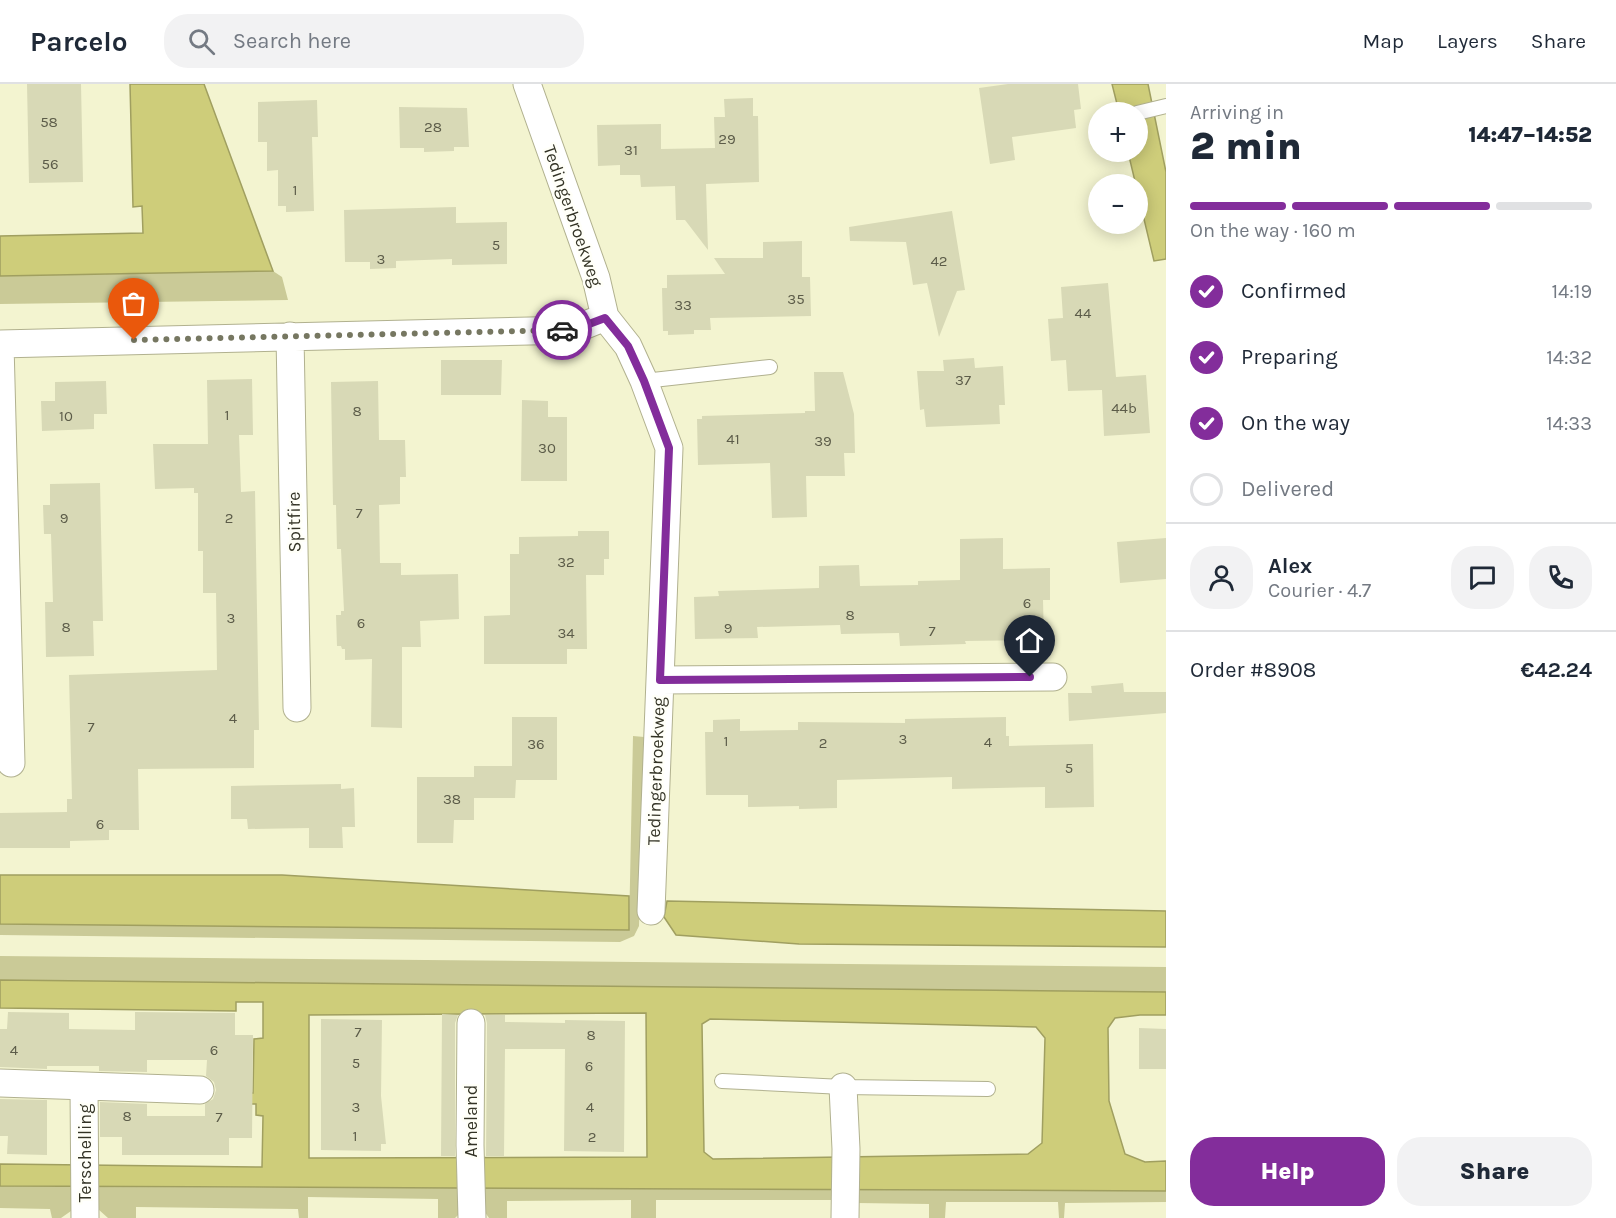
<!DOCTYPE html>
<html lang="en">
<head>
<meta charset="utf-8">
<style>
  body { margin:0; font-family:Karla,sans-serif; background:#f2f2f3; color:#1f2937; height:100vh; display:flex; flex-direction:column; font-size:22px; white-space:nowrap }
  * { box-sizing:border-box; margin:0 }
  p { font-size:20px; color:#747a83 }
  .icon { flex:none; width:33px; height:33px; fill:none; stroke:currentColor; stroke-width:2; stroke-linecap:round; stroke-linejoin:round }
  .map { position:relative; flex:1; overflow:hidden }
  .details { display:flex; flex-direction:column; background:#fff; width:450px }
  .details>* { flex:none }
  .tools { position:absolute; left:1088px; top:18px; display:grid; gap:12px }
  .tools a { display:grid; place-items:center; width:60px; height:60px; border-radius:50%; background:#fff; box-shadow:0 3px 15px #0003; font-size:30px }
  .pin { position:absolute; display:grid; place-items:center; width:51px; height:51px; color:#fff; margin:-62px -26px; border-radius:50% 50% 50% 0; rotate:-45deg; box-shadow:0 0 6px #0007 }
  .pin .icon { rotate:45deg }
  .courier { position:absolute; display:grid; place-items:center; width:60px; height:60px; margin:-30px; border:4px solid #832d9b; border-radius:50%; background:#fff; color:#222; box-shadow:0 2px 8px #0007 }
  .headline em { font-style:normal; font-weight:800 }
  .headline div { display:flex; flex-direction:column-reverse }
  .headline { display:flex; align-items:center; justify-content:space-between; height:102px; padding:0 24px }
  h1 { font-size:39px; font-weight:800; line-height:45px }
  .bar { display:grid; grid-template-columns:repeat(4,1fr); gap:9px 6px; align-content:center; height:72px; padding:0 24px }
  .bar i { height:8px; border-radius:4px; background:#e0e1e3 }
  .bar .selected { background:#832d9b }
  .bar p { grid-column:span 4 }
  .line { display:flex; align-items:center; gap:15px; padding:0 24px; border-top:2px solid #e0e1e3 }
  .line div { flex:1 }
  .round { display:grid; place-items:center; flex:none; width:63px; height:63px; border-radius:24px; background:#f2f2f3 }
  ol { padding:0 24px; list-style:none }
  li { display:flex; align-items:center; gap:18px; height:66px }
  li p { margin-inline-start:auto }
  li .icon { padding:6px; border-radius:50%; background:#832d9b; color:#fff; stroke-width:4 }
  li:last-child { color:#747a83 }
  li i { width:33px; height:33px; border:3px solid #e0e1e3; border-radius:50% }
  .action { display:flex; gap:12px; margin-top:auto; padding:12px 24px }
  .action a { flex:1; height:69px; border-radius:24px; background:#832d9b; color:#fff; font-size:24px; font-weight:800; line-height:69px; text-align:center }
  .action a+a { background:#f2f2f3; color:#1f2937 }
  header { display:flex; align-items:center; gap:36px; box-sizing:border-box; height:84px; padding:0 30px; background:#fff; border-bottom:2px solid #e0e1e3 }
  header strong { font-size:28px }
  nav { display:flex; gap:33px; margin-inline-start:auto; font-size:21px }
  .search { width:420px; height:54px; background:#f2f2f3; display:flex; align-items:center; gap:15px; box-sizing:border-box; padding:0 21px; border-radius:24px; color:#747a83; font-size:22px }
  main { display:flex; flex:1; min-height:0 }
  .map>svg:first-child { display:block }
</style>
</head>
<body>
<header>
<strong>Parcelo</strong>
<div class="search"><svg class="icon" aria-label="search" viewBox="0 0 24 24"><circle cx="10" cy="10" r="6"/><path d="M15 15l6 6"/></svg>Search here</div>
<nav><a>Map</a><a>Layers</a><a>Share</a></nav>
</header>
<main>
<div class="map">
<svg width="1166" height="1134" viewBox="0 0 1166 1134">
  <rect width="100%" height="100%" fill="#f3f4d0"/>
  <path fill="#caca97" d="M273,187L282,193L288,216L0,220V192Z
    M633,652L644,653L639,842L634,852L620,858L0,851V840L629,846Z
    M0,872L1166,883V908L0,896Z
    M0,1102L74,1103L71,1127L61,1134H52L50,1125L0,1124Z
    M94,1103L464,1104L462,1127L455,1134H438V1115L308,1113V1134H299L298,1125L136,1123V1134H108L98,1125Z
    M483,1104L837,1106L836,1116H656V1134H631V1116L507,1117V1134H489L482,1124Z
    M858,1106L1166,1107V1118L1065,1119L1064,1134H1059L1058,1118H946L945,1134H929V1120L857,1119Z"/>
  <path fill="#cecd7a" stroke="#a09f60" stroke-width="1.5" fill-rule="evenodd" d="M130,0H204L273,187L0,192V152L143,149L142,122L133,123Z
    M1112,0H1148L1166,88V175L1154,177L1128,68H1137V28H1119Z
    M0,791H282L629,812V846L0,840Z
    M667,817L1166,827V863L799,860L676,851L664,833Z
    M0,896L1166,908V931H1140L1115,934L1108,944L1109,1017L1125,1070L1145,1078L1166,1077V1107L0,1102V1080L262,1083L263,1032L256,1031V1020H228V1009H253L254,955L263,954V918H236V927L0,924ZM646,929L647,1073L309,1074V931ZM710,935L1036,943L1045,954L1042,1059L1028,1070L713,1075L704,1068L702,940Z"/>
  <path fill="#d8d9b6" d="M27,0H81L83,98L29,99Z
    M1008,0H1078L1081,25L1074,26L1076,44L1012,53L1015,76L990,80L979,4Z
    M753,14V32H758L759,98L706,100L708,166L685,136H676L675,102L641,103L640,91H620V81L598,82L597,41L661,40V65L715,64L714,33H725L724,15Z
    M317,16L318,53H312L314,127L286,128V122H278V86L267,87V58H258V18Z
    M399,23L467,24L469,63H454V67L424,68V64H400Z
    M456,123V139L507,138V180L452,181V175L396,177V184L370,185V178H345L344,126Z
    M952,127L965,206L957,207L939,253L927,199L913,201L906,158L850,157L849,143Z
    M802,157V193H810L811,232L710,234L711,246H694V250L668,251V247H663L662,204H667V191L725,190L714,174H763V158Z
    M1108,199L1116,293L1146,291L1150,349L1104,352L1102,306L1068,307L1066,276L1051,277L1048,235L1063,234L1061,203Z
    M974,274L975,284L1003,282L1005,321H999L1000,340L926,343L924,325L920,326L917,287H944L943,276Z
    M441,276H502L501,311H441Z
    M814,288H843L854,330L855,369H844L845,392H806L807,433L772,434L770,379L698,381L697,335H702V332L805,329V327H815Z
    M252,295L253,351H239L241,408L255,407L259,646H254V684L138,685L139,746H109V756L70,757V764H0V729L67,728V715H72L69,591L217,586L216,509H203V467H198V409H194V404L155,405L153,360H208L207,296Z
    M106,297L107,330H94V345L42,347L41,317H55V298Z
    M378,297L379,356H405L406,393H400V420L379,421L380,479H401V491L458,490L459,535L420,537L421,563H402V644L371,643L372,575L345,576V565H342L341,562H337L336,531H341V527H344L341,465H337L336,421H333L331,298Z
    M522,316L548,317V333H567V397H521Z
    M100,399L103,537H93L94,572L46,573L45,518H53L51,450H44L43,421H50V400Z
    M578,447H609V475H604V491H586L587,565H567V580H484V532L510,531V470H519V453L578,452Z
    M1003,454V485L1050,484V516H1043L1044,556L965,557L966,560L900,562L899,549L841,550L840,541L757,543L758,554L695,555L694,513L719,512L718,507L819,504V482L859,481L860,502L918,501V497L960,496V455Z
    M1166,454V495L1120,499L1117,458Z
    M1123,599L1124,608H1166V629L1069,637L1068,609H1092L1091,602Z
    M512,633H557V696H516L515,714H474V736H454L453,759H417V693H474V682H512Z
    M1006,633V652H1009V662L1093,660L1094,723L1045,724V703L952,705V693L837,696V724L799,725V722L748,723V711H706L705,648H713V636L740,635V647L798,646V638L905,639V635Z
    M341,700V705L354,704L355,743H342L343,764H309V744L248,745L247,735H231V702Z
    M8,928L69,929V945L135,946V928L235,929V951H253L252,1054H229V1071H122V1053H100V1018L147,1020V1032H205V1020L213,1015L216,1006L214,998L206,992L207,976H147V988L99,987V982H47V985L0,983V945H7Z
    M442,930L458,931L455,939V1072H441Z
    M485,931H505V938L565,939V936L625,937L624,1068L564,1067L565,965H505L504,1072H486L487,939Z
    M321,935L382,936L381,1012L386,1060H381V1067L321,1066Z
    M1139,944L1166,945V985H1139Z
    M0,1015L47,1016V1071L7,1070L8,1052H0Z"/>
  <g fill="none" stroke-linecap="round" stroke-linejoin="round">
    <g stroke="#b1b18f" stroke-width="16">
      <path id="service" d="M1137,29L1166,22
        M644,297L770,283
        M722,997L843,1003L988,1005"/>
    </g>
    <g stroke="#b1b18f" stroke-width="29">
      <path id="minor" d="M527,0L596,194L605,233L628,262L644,297L669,364L651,827
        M290,252L297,624
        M0,260L573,246L605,233
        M0,260L11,679
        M660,596L1053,593
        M471,939L470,1061L472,1134
        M0,999L200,1006
        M84,1003L85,1134
        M843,1003L846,1065L845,1134"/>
    </g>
    <use href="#service" stroke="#fff" stroke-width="14"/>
    <use href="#minor" stroke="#fff" stroke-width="27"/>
  </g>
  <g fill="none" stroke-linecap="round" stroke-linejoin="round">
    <path stroke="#767761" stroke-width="6" stroke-dasharray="0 10.8" d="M134,256L562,246"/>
    <path stroke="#832d9b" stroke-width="8" d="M562,246H573L605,234L628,262L644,297L669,364L660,596L1030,593"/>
  </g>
  <g text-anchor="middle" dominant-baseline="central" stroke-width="5" stroke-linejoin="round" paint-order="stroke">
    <g font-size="15" fill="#5c5c49">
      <text x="49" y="38">58</text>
      <text x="433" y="43">28</text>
      <text x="727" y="55">29</text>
      <text x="631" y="66">31</text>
      <text x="50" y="80">56</text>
      <text x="295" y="106">1</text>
      <text x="496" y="161">5</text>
      <text x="381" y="175">3</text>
      <text x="939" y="177">42</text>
      <text x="796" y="215">35</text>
      <text x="683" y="221">33</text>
      <text x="1083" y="229">44</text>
      <text x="963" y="296">37</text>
      <text x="1124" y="324">44b</text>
      <text x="357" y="327">8</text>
      <text x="227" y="331">1</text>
      <text x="66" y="332">10</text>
      <text x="733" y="355">41</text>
      <text x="823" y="357">39</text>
      <text x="547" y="364">30</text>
      <text x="359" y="429">7</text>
      <text x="64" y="434">9</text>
      <text x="229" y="434">2</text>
      <text x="566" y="478">32</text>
      <text x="1027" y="519">6</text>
      <text x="850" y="531">8</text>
      <text x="231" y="534">3</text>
      <text x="361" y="539">6</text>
      <text x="66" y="543">8</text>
      <text x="728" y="544">9</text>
      <text x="932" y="547">7</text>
      <text x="566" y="549">34</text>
      <text x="233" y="634">4</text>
      <text x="91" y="643">7</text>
      <text x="903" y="655">3</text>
      <text x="726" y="657">1</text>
      <text x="988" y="658">4</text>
      <text x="823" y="659">2</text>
      <text x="536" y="660">36</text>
      <text x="1069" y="684">5</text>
      <text x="452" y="715">38</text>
      <text x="100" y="740">6</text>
      <text x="358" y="948">7</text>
      <text x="591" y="951">8</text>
      <text x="14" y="966">4</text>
      <text x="214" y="966">6</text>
      <text x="356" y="979">5</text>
      <text x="589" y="982">6</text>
      <text x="356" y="1023">3</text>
      <text x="590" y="1023">4</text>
      <text x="127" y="1032">8</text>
      <text x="219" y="1033">7</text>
      <text x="355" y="1052">1</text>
      <text x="592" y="1053">2</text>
    </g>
    <g font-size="18" fill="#333325" stroke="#fffff8">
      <text transform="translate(573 132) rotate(71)">Tedingerbroekweg</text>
      <text transform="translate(294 438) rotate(-91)">Spitfire</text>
      <text transform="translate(656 687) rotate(-88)">Tedingerbroekweg</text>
      <text transform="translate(471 1037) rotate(-90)">Ameland</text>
      <text transform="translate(85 1069) rotate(-90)">Terschelling</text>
    </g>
  </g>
</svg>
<div class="tools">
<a>+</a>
<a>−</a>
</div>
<div class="pin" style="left:134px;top:256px;background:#ea580c"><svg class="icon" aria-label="bag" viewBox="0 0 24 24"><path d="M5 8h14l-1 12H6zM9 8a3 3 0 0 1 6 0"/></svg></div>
<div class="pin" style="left:1030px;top:593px;background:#1f2937"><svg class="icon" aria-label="home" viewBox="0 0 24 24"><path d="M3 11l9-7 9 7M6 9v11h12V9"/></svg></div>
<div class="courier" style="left:562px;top:246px"><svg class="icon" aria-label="car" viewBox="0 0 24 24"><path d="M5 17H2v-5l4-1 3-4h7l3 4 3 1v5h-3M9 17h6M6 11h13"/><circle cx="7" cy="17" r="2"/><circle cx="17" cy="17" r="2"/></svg></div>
</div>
<section class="details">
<div class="headline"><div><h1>2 min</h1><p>Arriving in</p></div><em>14:47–14:52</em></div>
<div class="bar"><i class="selected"></i><i class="selected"></i><i class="selected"></i><i></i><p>On the way · 160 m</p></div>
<ol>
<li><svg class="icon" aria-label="check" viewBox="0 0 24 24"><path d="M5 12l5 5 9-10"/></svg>Confirmed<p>14:19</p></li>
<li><svg class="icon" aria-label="check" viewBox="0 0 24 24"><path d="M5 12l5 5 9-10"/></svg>Preparing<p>14:32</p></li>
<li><svg class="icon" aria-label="check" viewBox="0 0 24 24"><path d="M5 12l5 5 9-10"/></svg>On the way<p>14:33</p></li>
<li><i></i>Delivered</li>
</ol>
<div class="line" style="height:108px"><a class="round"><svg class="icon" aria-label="person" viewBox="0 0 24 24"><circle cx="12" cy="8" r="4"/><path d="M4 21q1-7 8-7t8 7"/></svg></a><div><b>Alex</b><p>Courier · 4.7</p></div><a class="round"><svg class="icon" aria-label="chat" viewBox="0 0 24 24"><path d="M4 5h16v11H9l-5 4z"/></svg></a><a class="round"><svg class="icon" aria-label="phone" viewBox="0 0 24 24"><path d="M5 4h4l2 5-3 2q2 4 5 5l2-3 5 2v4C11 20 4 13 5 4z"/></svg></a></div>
<div class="line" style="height:78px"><div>Order #8908</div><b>€42.24</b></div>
<div class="action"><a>Help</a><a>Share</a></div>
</section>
</main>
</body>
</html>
